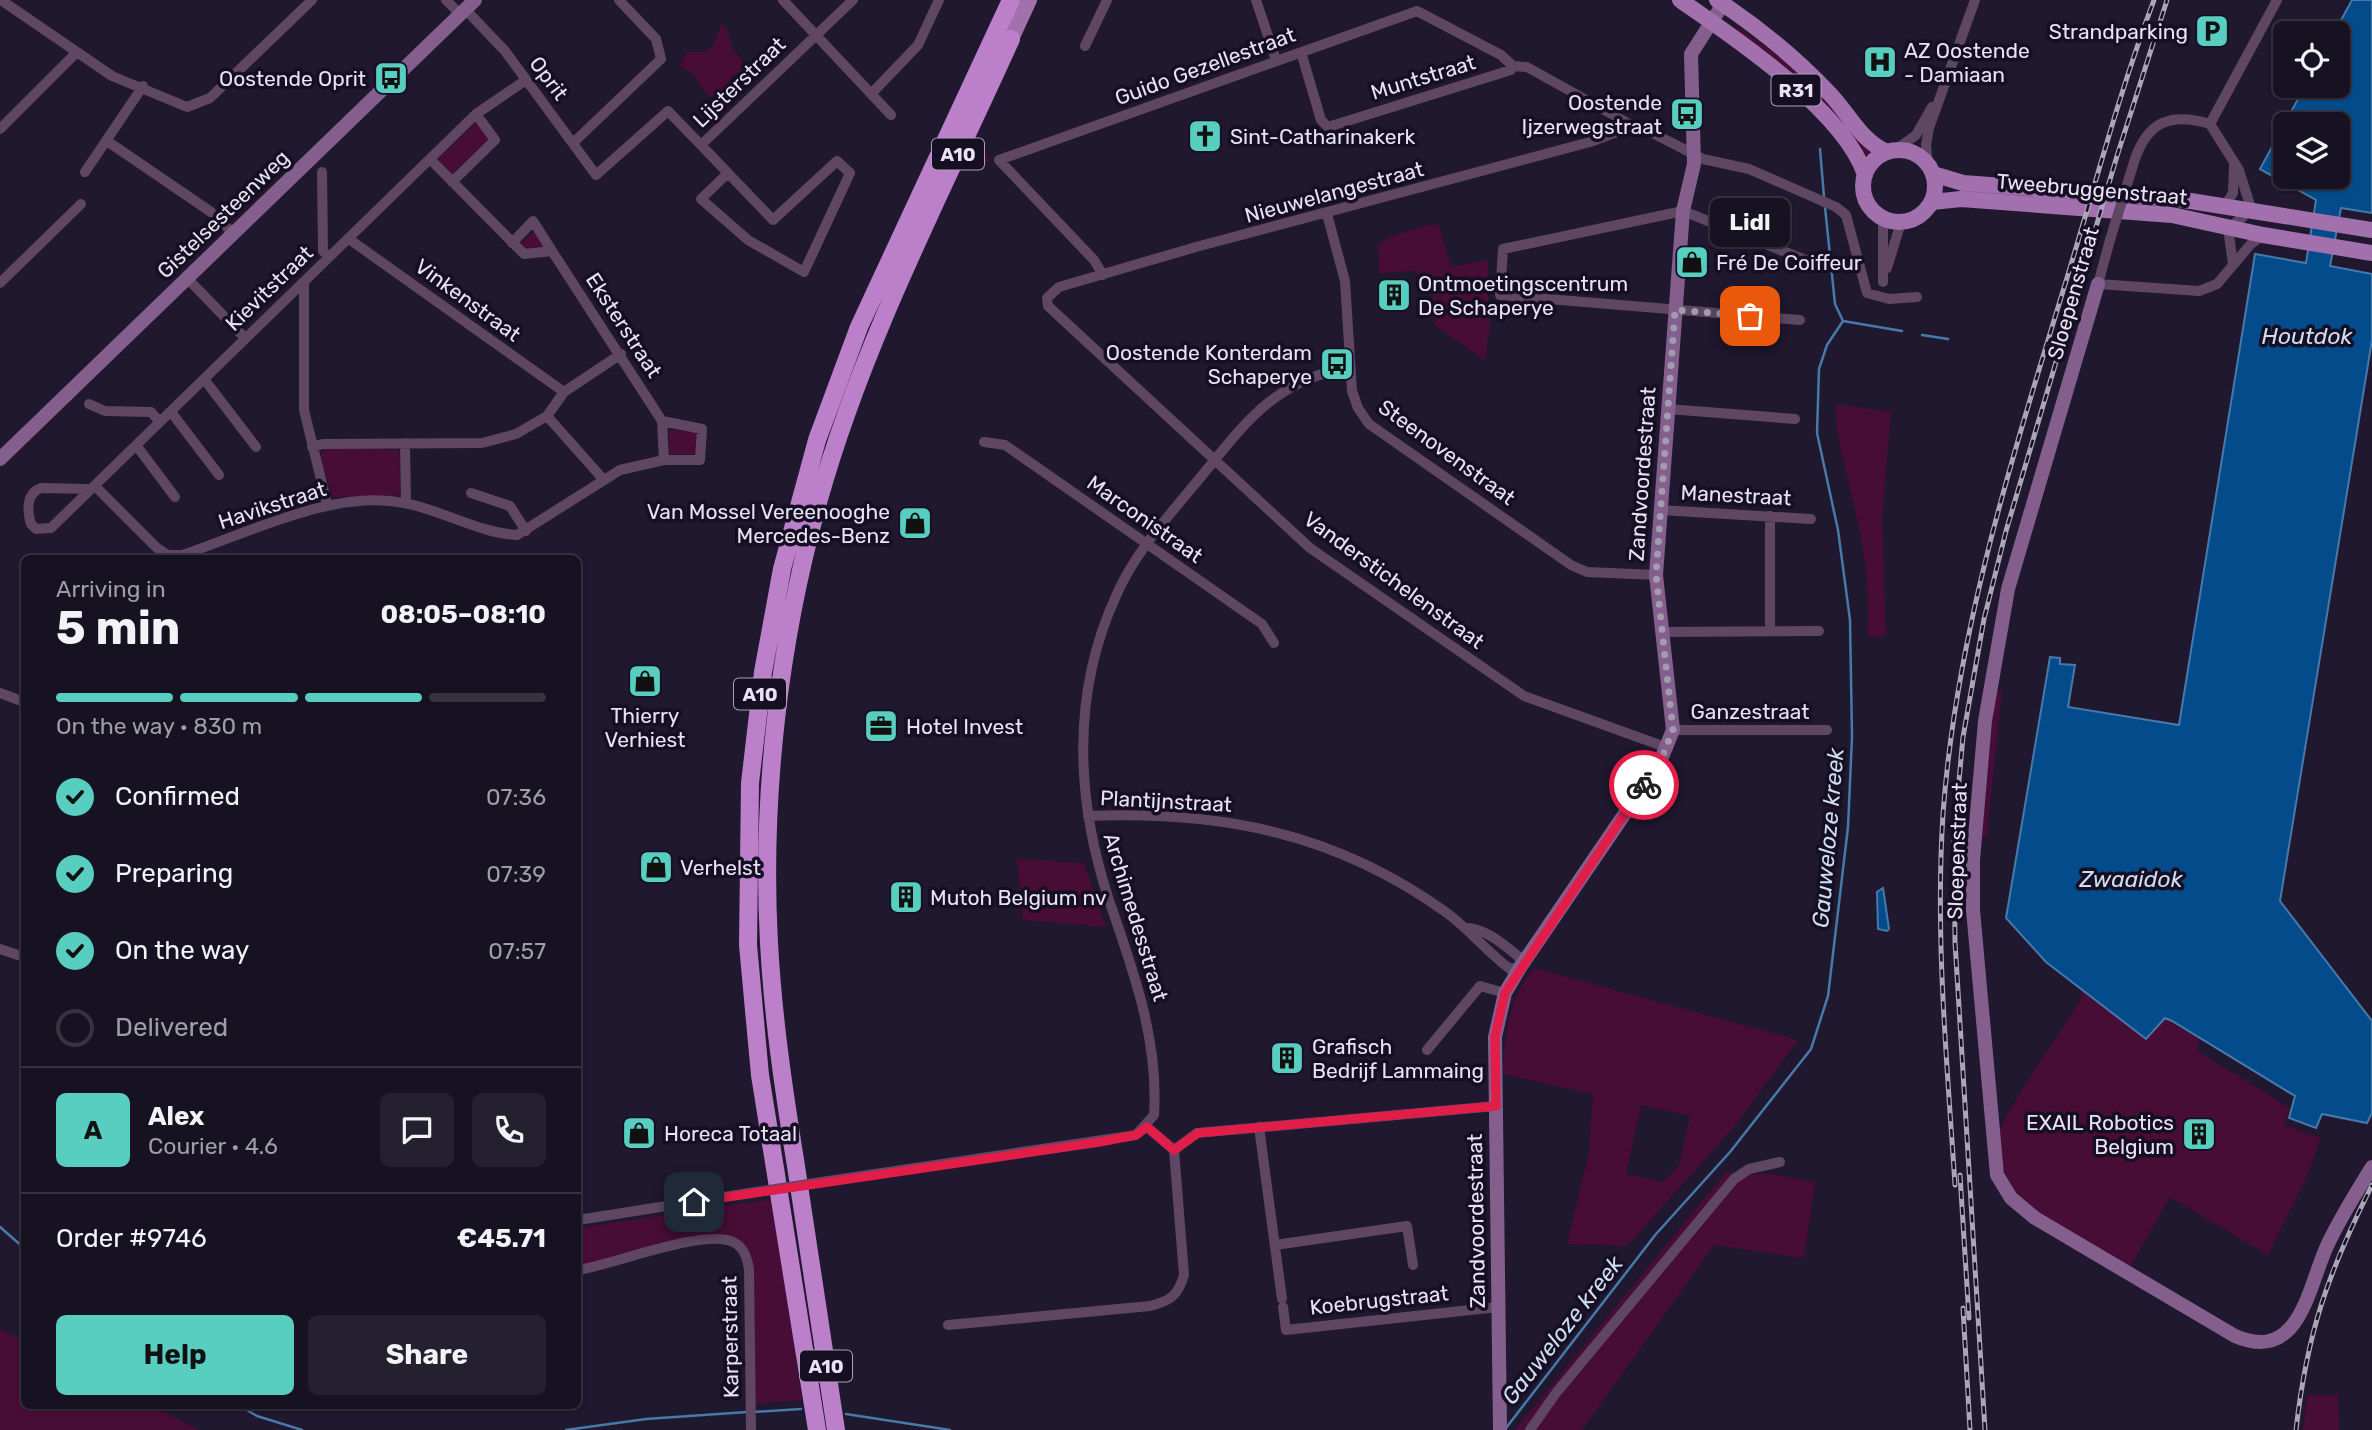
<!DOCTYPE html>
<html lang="en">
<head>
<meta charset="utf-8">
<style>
  body { margin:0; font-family:Rubik,sans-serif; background:#24202f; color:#f1f3f6; height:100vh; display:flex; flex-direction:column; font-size:26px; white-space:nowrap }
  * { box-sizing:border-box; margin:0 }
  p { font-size:23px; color:#9e9ea5 }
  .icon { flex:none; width:38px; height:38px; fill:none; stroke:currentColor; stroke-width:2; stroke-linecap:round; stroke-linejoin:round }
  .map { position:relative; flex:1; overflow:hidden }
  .panel { position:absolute; left:21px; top:555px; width:560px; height:854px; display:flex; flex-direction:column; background:#171222; border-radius:10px; box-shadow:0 2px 5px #0004,0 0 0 2px #363240 }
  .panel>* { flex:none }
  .tools { position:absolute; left:2273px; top:21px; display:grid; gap:14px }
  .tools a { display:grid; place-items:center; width:77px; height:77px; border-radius:10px; background:#171222; box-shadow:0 2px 5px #0004,0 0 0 2px #363240; font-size:35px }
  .pin { position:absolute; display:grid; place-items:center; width:60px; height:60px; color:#fff; margin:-30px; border-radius:14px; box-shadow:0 4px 10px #0006 }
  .courier { position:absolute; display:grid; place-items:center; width:70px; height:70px; margin:-35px; border:5px solid #e11d48; border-radius:50%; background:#fff; color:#222; box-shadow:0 2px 9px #0007 }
  .bubble { position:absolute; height:49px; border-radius:10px; background:#171222; box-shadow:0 2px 5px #0004,0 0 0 2px #363240; font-size:23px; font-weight:700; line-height:49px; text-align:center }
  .head em { font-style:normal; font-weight:700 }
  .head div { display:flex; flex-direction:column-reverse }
  .head { display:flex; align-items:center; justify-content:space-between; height:119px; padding:0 35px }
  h1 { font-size:46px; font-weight:700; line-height:52px }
  .bar { display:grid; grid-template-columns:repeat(4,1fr); gap:10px 7px; align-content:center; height:84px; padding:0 35px }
  .bar i { height:9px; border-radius:5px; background:#363240 }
  .bar .current { background:#58cec1 }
  .bar p { grid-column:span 4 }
  .line { display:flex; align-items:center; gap:18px; padding:0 35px; border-top:2px solid #363240 }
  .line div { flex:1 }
  .round { display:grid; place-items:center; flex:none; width:74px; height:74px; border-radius:10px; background:#24202f }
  ol { padding:0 35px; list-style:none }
  li { display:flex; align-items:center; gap:21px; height:77px }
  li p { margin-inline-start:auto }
  li .icon { padding:7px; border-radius:50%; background:#58cec1; color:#111; stroke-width:4 }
  li:last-child { color:#9e9ea5 }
  li i { width:38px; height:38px; border:4px solid #363240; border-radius:50% }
  .primary-button { display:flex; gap:14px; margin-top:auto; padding:14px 35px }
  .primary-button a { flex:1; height:80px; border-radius:10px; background:#58cec1; color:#111; font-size:28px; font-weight:700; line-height:80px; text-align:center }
  .primary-button a+a { background:#24202f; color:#f1f3f6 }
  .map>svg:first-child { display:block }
</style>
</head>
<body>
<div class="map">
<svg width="2372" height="1430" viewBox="0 0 2372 1430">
  <rect width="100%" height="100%" fill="#1f182e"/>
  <path fill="#480d36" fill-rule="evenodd" d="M721,23L727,29L733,49L747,67L731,77L722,94L709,97L694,75L680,65L687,52H703L714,45Z
    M1737,27L1798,70L1874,151L1865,160L1735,30Z
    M476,122L489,139L452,174L438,159Z
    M984,144L989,161L974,172L970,169Z
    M1438,223L1451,267L1488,260V303H1493L1485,361L1435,325L1432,284L1418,285L1417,271L1379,273L1378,244L1397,234Z
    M534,232L544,247L524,248L520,244Z
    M1836,404L1891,412L1882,517L1886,636L1868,637C1870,591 1864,546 1853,501C1846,468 1835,438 1836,404Z
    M669,430L697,431L696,454H669Z
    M325,448L399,450L401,493L395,496L333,497L320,458Z
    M1995,690L2002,691L1987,835L1982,839Z
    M1017,859L1084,863L1106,927L1023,920Z
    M1534,968L1798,1040L1735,1126L1627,1246L1567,1244L1589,1153L1593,1094L1503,1074C1505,1032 1508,1001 1534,968ZM1641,1105L1690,1116L1679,1165L1663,1182L1626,1174Z
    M2082,987L2145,1039L2165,1018L2200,1039L2197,1051L2290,1108L2284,1125L2321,1138L2307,1176L2268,1255L2170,1197L2130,1267C2097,1247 2059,1229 2028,1205C2007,1187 1997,1161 1999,1133C2001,1118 2068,1020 2081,1000Z
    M1726,1172L1778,1175L1815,1183L1804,1258L1714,1245L1582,1430H1515Z
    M772,1199L802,1400L754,1404L752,1266L724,1235L578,1266V1228Z
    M0,1329L24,1341V1405H151L199,1430H0Z
    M2307,1395H2338L2339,1430H2303Z"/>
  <path fill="#034b8b" stroke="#4779aa" stroke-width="2" fill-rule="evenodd" d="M2352,0H2372V213L2341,208L2330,266L2372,274V340L2280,901L2372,1021V1113L2367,1123L2322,1114L2316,1128L2289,1118L2295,1096L2172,1021L2165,1018L2146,1039L2046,962L2006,918L2050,657L2060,658V664L2075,665L2068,707L2179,725L2255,254L2306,263L2316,200L2260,169L2305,86H2338V33H2334ZM2286,124H2338V177H2286Z
    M1883,888L1889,929L1887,931L1878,929L1877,892Z"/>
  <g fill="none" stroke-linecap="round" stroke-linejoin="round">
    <path stroke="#4779aa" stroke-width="2.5" d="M1820,149L1824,197
      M1843,321L1902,331
      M1922,335L1948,339
      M0,1227L24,1248
      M238,1405L257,1416L302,1430
      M753,1412L801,1409
      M846,1414L950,1430
      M1506,1428L1656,1234L1730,1152L1811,1049L1828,996L1848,827L1852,737L1850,620L1838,530L1817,433L1819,369L1827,345L1843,321L1835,304L1825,207
      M566,1430L646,1419L747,1412"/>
    <path stroke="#5f4764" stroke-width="10" d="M1,0L112,76L187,107L210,98L312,0
      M446,0L460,14
      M783,0L891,115
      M1256,0L1276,60
      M465,9L505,51L596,175L668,111L701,145L853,0
      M1085,46L1107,0
      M1301,52L1321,120L1328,127L1511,70L1513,66
      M872,93L918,45L939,0
      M2210,124L2277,0
      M1633,126L1590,142L1196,247L1059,287L1047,298L1048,306L1310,548L1524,696L1668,748
      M0,129L76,53
      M107,141L211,212L233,233
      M573,143L661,59L656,39L619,0
      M701,145L773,220L837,161L850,173L804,272L748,240L701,199L728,173
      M1894,151L1916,135L1932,107
      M430,159L524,254L552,251L662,421
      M2134,162C2147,121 2171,112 2210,124L2239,170L2250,205L2243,217L2228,228L2233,264
      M1928,165L1926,145L1929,128L1975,0
      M85,172L143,86
      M322,172L323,251L329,257
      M452,182L495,140L476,114
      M2225,206L2233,193L2234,166
      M1327,214L1345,281L1352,391L1358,408L1369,424L1571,565L1587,572L1656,575
      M1883,218V282
      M349,239L564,392
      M2110,240L2098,284L2199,291L2217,284L2251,244L2263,235
      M512,243L533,221L552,251
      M1887,268L1901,222
      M1103,275L1094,260L999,160L1417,11L1501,55L1513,66L1527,67L1633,126L1641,127L1703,159L1749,169L1836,207L1846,215L1867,293L1889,299L1917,297
      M187,278L245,338
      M0,283L81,204
      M304,283V410L327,504
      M1800,320L1500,295L1503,249L1683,211L1808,261
      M204,379L256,447
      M89,404L105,411L151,412L160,422
      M1668,409L1795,419
      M171,412L219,475
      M547,416L603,479
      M984,442L1005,445L1262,624L1274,643
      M405,443L406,503
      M136,445L175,497
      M312,447L323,444L482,443L516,434L547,416L564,392L621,354
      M95,486L157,548L168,555H182C249,533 333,489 404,503C442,510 479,533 517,535L620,470L664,460H700L702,429L662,421L664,460
      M89,489L41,488C26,493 27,511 31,524L36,529L51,528L476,114L526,80
      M471,493L510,506L526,531
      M1660,510L1811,519
      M1770,630V516
      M1661,632L1819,631
      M0,693L24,702
      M1673,730H1827
      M1088,816C1223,811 1336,833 1447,913C1470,930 1487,952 1510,969L1521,966L1519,957C1504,945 1488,930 1468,928
      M0,949L24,957
      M1427,1050L1480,986L1505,993
      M1147,1127L1174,1150
      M1259,1127L1282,1299
      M1174,1150L1197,1133L1496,1106
      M828,1181L1136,1135L1154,1115C1159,1040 1133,970 1109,900C1076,800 1071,694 1116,596C1134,554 1166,519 1195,484C1243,426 1271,381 1350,367
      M578,1220L749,1193
      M1275,1245L1407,1226L1413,1265
      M578,1270C612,1265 705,1228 733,1242C744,1247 747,1258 749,1269L751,1430
      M1283,1307L1286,1330L1498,1307
      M948,1325L1150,1306C1170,1301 1178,1296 1184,1275L1174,1150
      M1530,1430L1556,1393L1734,1179L1749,1169L1780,1162"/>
    <path stroke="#845e8d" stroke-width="14" d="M2098,284L2008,589L1985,721L1973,860V910L1997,1175L2011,1198L2035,1218L2235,1336C2300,1364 2308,1287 2327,1246C2340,1218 2356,1193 2372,1167
      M0,459L475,0
      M1500,1430L1495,1037L1505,993L1521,966L1660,762L1673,730L1656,575L1683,211L1694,164L1691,54L1723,4"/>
    <path stroke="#a170ad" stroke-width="16" d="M1680,0C1734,37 1845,112 1865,175
      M1717,0C1758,27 1797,59 1830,94C1849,114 1861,141 1887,152
      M1011,39L1029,0
      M1863 186a36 36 0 1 1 72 0a36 36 0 1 1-72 0Z
      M1933,174L1963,183L2178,199L2372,230
      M1932,202L1961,199L2172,215L2263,235L2372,253"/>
    <path stroke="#bc80ca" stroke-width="18" d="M817,1430L760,1075L748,945L750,783L763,672L782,569L817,440L859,327L1011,0
      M836,1430C822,1342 809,1254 796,1166C784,1092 773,1018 769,943C761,796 779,641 819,499C864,339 943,190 1011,39"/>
    <g stroke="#aaa5b7" stroke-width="5">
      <path id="rail" d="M1960,1175L1969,1318
        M1955,1185C1947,1062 1935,937 1943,814C1956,634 2011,462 2063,291C2093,194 2118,95 2154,0
        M1963,1308L1970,1430
        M1985,1430L1955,942L1954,835L1963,737L1984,619L2006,531L2117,156L2167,0
        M2296,1430C2307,1332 2328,1273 2372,1185"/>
    </g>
    <use href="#rail" stroke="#160f24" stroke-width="2.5" stroke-dasharray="8" stroke-linecap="butt"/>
    <path stroke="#5f4764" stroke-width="10" d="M2110,240L2134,162
      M749,1193L828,1181"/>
  </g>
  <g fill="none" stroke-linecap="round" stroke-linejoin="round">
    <path stroke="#a19cae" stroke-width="7" stroke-dasharray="0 12.6" d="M1644,785L1660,762L1673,730L1656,575L1675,310L1750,316"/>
    <path stroke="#e11d48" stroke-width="9" d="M694,1202L1100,1142L1136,1135L1147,1127L1174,1150L1198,1133L1496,1106L1495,1037L1505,993L1644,785"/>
  </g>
  <defs>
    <g id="parking-square" transform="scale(1.75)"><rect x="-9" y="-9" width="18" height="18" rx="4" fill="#58cec1" stroke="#160f24"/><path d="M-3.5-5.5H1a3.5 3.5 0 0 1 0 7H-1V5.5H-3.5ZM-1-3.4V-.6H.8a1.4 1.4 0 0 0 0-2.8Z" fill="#111"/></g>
    <g id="hospital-square" transform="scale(1.75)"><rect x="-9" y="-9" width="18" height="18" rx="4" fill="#58cec1" stroke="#160f24"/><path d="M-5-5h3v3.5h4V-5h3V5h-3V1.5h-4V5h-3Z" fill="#111"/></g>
    <g id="bus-square" transform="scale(1.75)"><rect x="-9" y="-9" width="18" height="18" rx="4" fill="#58cec1" stroke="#160f24"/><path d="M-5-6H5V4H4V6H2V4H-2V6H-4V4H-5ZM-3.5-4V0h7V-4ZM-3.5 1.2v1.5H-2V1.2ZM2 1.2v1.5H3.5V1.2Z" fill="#111"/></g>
    <g id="church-square" transform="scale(1.75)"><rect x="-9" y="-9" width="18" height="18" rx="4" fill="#58cec1" stroke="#160f24"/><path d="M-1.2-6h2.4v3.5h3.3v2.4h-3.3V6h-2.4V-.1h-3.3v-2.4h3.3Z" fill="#111"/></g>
    <g id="shop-square" transform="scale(1.75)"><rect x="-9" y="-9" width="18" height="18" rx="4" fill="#58cec1" stroke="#160f24"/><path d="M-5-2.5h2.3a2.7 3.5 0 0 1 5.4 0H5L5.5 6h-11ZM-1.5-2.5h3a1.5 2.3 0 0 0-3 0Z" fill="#111"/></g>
    <g id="building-square" transform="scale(1.75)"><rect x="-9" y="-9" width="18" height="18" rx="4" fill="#58cec1" stroke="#160f24"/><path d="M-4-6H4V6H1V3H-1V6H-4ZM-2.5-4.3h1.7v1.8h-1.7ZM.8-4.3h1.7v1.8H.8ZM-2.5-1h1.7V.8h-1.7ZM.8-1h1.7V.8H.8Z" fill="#111"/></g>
    <g id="office-square" transform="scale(1.75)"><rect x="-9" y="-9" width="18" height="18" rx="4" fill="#58cec1" stroke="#160f24"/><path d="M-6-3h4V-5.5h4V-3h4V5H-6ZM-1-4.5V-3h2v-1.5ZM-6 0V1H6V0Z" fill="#111"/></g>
  </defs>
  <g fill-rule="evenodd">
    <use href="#parking-square" x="2212" y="31"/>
    <use href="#hospital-square" x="1880" y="62"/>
    <use href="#bus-square" x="391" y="78"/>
    <use href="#bus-square" x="1687" y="114"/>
    <use href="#church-square" x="1205" y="136"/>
    <use href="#shop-square" x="1692" y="262"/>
    <use href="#building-square" x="1394" y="295"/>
    <use href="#bus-square" x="1337" y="364"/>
    <use href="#shop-square" x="915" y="523"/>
    <use href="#shop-square" x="645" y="681"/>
    <use href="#office-square" x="881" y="726"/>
    <use href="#shop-square" x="656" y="867"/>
    <use href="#building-square" x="906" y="897"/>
    <use href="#building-square" x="1287" y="1058"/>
    <use href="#shop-square" x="639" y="1133"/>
    <use href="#building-square" x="2199" y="1134"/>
  </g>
  <g text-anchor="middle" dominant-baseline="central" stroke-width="7" stroke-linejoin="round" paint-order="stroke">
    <g fill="#160f24" stroke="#a8a3b5" stroke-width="2">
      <rect x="1771.5" y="74.5" width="49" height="31" rx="5"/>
      <rect x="932" y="138.5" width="52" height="31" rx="5"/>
      <rect x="734" y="678.5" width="52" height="31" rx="5"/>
      <rect x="800" y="1350.5" width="52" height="31" rx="5"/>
    </g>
    <g font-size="19" font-weight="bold" fill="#e7e3f3">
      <text x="1796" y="90">R31</text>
      <text x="958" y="154">A10</text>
      <text x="760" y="694">A10</text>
      <text x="826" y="1366">A10</text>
    </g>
    <g font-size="21" fill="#e7e3f3" stroke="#160f24" text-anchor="start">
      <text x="2188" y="31" text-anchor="end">Strandparking</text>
      <text x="1904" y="50">AZ Oostende<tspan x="1904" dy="24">- Damiaan</tspan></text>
      <text x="366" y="78" text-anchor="end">Oostende Oprit</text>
      <text x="1662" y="102" text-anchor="end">Oostende<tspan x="1662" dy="24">Ijzerwegstraat</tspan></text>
      <text x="1230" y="136">Sint-Catharinakerk</text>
      <text x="1716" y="262">Fré De Coiffeur</text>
      <text x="1418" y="283">Ontmoetingscentrum<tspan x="1418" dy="24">De Schaperye</tspan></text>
      <text x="1312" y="352" text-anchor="end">Oostende Konterdam<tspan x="1312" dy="24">Schaperye</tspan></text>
      <text x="890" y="511" text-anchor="end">Van Mossel Vereenooghe<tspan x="890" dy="24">Mercedes-Benz</tspan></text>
      <text x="645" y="715" text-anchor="middle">Thierry<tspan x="645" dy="24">Verhiest</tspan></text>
      <text x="906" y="726">Hotel Invest</text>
      <text x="680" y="867">Verhelst</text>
      <text x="930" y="897">Mutoh Belgium nv</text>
      <text x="1312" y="1046">Grafisch<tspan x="1312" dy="24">Bedrijf Lammaing</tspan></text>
      <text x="2174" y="1122" text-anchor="end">EXAIL Robotics<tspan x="2174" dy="24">Belgium</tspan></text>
      <text x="664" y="1133">Horeca Totaal</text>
    </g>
    <g font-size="21" fill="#e7e3f3" stroke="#160f24">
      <text transform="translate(1205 66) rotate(-20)">Guido Gezellestraat</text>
      <text transform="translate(1423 77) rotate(-17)">Muntstraat</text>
      <text transform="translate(549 78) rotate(53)">Oprit</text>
      <text transform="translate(739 82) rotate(-44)">Lijsterstraat</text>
      <text transform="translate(2092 189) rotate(5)">Tweebruggenstraat</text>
      <text transform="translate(1334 192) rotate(-15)">Nieuwelangestraat</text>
      <text transform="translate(223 214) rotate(-44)">Gistelsesteenweg</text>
      <text transform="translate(269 288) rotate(-44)">Kievitstraat</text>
      <text transform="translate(2073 293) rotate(-74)">Sloepenstraat</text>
      <text transform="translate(468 300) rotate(36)">Vinkenstraat</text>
      <text transform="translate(624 325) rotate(57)">Eksterstraat</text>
      <text transform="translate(1447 452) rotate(36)">Steenovenstraat</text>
      <text transform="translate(1642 474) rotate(-86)">Zandvoordestraat</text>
      <text transform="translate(1736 495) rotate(3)">Manestraat</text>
      <text transform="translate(272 505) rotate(-18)">Havikstraat</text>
      <text transform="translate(1145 519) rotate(35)">Marconistraat</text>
      <text transform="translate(1394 580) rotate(36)">Vanderstichelenstraat</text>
      <text x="1750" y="711">Ganzestraat</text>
      <text transform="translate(1166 801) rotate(3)">Plantijnstraat</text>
      <text transform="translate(1957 851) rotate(-88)">Sloepenstraat</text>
      <text transform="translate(1136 917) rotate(73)">Archimedesstraat</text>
      <text transform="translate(1476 1221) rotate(-91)">Zandvoordestraat</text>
      <text transform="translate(1379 1300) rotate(-6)">Koebrugstraat</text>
      <text transform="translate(730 1337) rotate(-91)">Karperstraat</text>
    </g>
    <g font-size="23" font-style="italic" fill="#cedef1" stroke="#160f24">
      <text x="2307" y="336">Houtdok</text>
      <text transform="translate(1828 838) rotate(-85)">Gauweloze kreek</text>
      <text x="2131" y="879">Zwaaidok</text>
      <text transform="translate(1562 1330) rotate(-52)">Gauweloze kreek</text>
    </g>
  </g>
</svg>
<div class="tools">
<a><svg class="icon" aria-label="locate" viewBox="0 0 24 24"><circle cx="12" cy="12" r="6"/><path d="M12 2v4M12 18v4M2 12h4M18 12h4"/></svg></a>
<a><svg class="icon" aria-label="layers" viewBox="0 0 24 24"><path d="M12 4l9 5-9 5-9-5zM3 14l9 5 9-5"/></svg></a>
</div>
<div class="pin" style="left:1750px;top:316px;background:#ea580c"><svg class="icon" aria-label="bag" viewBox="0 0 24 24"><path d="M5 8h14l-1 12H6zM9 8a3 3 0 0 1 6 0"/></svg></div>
<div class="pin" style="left:694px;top:1202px;background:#1f2937"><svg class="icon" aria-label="home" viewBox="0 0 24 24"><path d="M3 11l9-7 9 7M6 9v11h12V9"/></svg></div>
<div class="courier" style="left:1644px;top:785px"><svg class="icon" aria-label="bike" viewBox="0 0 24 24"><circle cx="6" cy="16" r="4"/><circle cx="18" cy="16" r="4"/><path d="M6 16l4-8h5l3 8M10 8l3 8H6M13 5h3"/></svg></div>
<div class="bubble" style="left:1710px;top:198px;width:80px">Lidl</div>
<section class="panel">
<div class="head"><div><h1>5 min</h1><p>Arriving in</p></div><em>08:05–08:10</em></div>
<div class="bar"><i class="current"></i><i class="current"></i><i class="current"></i><i></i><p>On the way · 830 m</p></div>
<ol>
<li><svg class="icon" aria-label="check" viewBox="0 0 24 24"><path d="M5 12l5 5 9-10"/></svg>Confirmed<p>07:36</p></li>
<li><svg class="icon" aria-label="check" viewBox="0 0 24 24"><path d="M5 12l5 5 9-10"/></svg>Preparing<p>07:39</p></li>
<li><svg class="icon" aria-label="check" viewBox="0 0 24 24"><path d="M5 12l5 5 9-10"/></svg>On the way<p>07:57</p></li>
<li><i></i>Delivered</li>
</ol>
<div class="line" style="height:126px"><b class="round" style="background:#58cec1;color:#111">A</b><div><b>Alex</b><p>Courier · 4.6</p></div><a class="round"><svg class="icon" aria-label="chat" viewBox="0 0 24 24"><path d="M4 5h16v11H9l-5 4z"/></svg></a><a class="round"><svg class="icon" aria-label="phone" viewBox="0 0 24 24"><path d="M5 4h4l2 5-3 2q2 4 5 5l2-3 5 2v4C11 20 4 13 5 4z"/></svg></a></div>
<div class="line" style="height:91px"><div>Order #9746</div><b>€45.71</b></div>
<div class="primary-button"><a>Help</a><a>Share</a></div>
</section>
</div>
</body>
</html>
